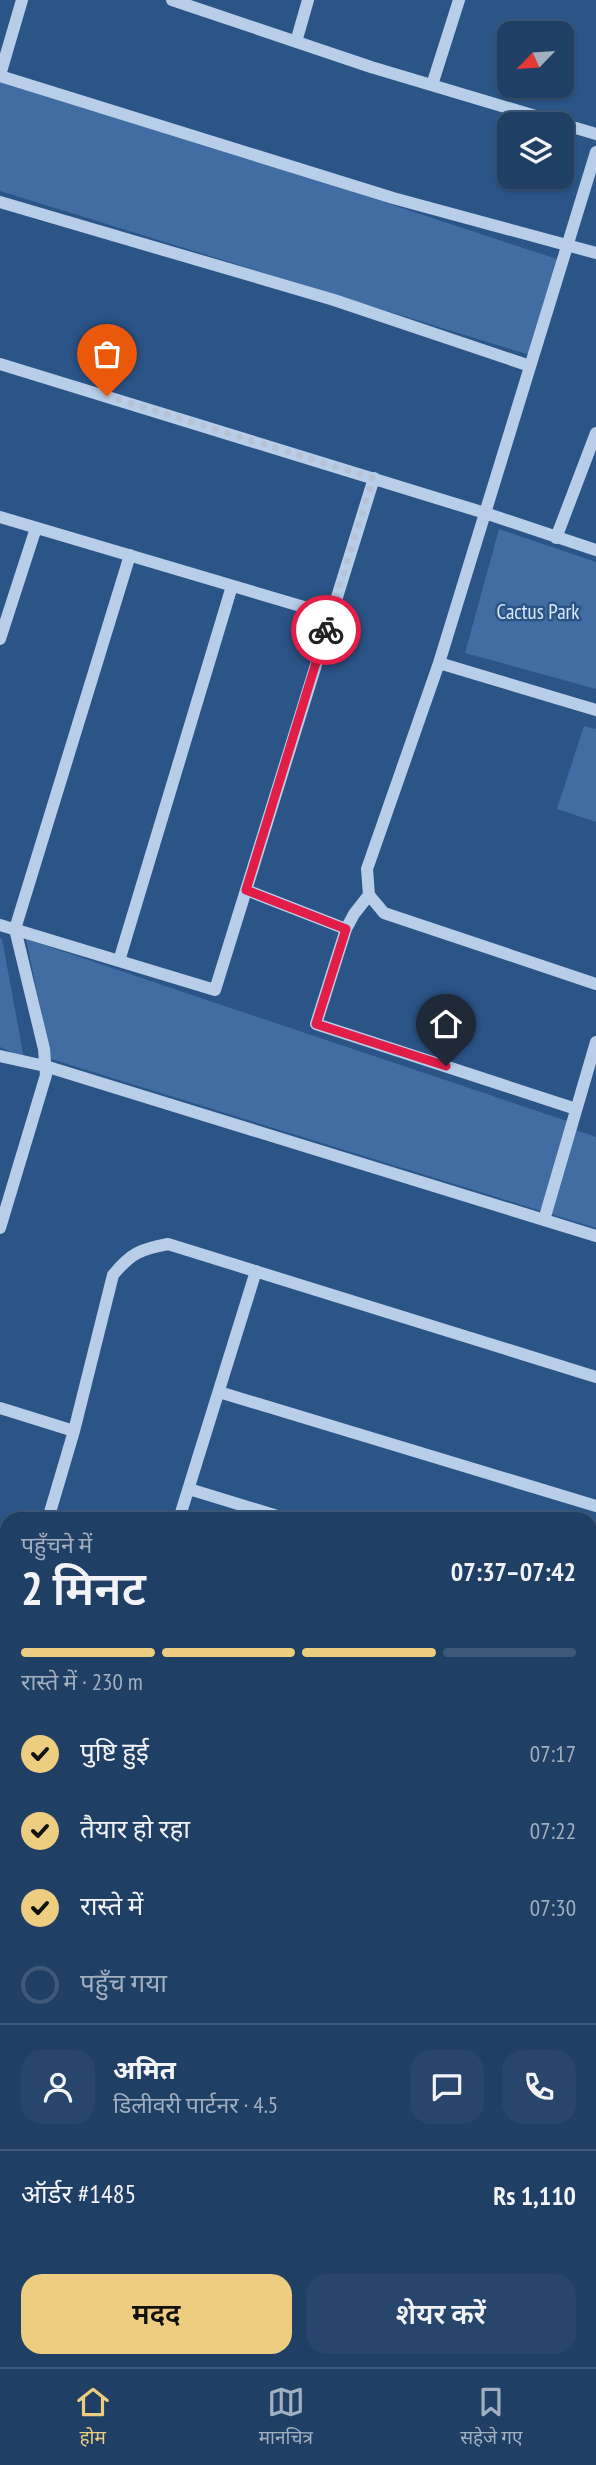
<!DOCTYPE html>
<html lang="hi">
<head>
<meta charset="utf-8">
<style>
  body { margin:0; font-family:"PT Sans Narrow","Noto Sans Devanagari",sans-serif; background:#28466b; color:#f1f3f6; height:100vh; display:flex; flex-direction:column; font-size:26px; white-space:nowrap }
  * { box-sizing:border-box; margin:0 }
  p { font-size:23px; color:#a2afbf }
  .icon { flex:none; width:38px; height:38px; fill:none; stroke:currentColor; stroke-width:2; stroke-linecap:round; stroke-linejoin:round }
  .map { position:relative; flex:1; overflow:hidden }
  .drawer { position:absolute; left:0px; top:1512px; width:597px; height:856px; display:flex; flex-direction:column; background:#203f65; border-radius:21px 21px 0 0; box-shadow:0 2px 5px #0004,0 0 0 2px #3d5879 }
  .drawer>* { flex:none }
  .needle { width:46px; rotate:245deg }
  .tools { position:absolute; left:497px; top:21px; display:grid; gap:14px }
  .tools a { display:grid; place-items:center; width:77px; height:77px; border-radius:14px; background:#203f65; box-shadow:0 2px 5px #0004,0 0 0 2px #3d5879; font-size:35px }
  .pin { position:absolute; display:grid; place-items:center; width:60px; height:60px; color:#fff; margin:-72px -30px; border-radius:50% 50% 50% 0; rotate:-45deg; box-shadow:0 0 7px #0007 }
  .pin .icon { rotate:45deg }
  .courier { position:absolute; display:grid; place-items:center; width:70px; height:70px; margin:-35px; border:5px solid #e11d48; border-radius:50%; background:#fff; color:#222; box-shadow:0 2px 9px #0007 }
  .summary em { font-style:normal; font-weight:600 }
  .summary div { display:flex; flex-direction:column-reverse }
  .summary { display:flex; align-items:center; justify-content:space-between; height:119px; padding:0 21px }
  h1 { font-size:46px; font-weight:600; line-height:52px }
  .bar { display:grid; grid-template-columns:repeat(4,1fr); gap:10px 7px; align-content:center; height:84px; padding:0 21px }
  .bar i { height:9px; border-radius:5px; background:#3d5879 }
  .bar .active { background:#edcd80 }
  .bar p { grid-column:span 4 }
  .line { display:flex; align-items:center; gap:18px; padding:0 21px; border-top:2px solid #3d5879 }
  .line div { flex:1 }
  .round { display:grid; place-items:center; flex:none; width:74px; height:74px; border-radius:21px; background:#28466b }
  ol { padding:0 21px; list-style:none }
  li { display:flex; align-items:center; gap:21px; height:77px }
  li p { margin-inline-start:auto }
  li .icon { padding:7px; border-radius:50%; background:#edcd80; color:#111; stroke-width:4 }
  li:last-child { color:#a2afbf }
  li i { width:38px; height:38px; border:4px solid #3d5879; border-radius:50% }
  .button { display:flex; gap:14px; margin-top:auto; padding:14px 21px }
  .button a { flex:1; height:80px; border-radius:21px; background:#edcd80; color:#111; font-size:28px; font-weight:600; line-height:80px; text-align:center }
  .button a+a { background:#28466b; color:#f1f3f6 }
  .tabs { display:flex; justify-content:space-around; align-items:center; height:98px; border-top:2px solid #3d5879; background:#203f65; font-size:19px; color:#a2afbf }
  .tabs a { display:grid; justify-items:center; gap:4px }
  .tabs .active { color:#edcd80 }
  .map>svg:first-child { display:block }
</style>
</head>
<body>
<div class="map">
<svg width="596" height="2367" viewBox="0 0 596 2367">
  <rect width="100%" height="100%" fill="#2b5487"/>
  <path fill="#416da3" d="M0,76L563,261L533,356L0,191Z
    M499,529L596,562V689L465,653Z
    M584,726L596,729V822L557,809Z
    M0,938L2,939L24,1058L0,1047Z
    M26,939L567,1121L576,1130L596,1137V1228L51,1059Z"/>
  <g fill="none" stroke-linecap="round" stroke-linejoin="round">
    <path stroke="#b8cde8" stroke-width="12" d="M172,0L371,67L596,134
      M296,42L308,0
      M0,75L22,0
      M0,76L393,198L596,253
      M432,85L459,0
      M596,152L439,663L367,869L369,895L384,913L596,984
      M0,202L334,300L530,366
      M0,364L485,513L596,550
      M0,517L331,615
      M556,538L596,433
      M0,639L36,528
      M439,663L596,710
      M246,890L346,929
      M369,895L354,914L346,929L316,1024L576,1109
      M0,925L215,990L374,478
      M119,961L232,586
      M0,1056L45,1066L596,1236
      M544,1220L596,1042
      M0,1228L46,1075L44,1049L15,929L130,555
      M219,1392L596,1506
      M0,1408L74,1431
      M189,1489L287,1519
      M48,1519L74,1431L113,1275C131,1253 141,1249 168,1244L596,1377
      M179,1519L256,1271
      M0,1544L7,1546
      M590,1611L596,1613
      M0,1678L7,1655
      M590,1706L596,1687
      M590,1869L596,1871
      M0,2090L7,2092
      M590,2287L596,2265
      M209,2367L210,2361
      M399,2367L400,2361
      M572,2367V2361"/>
  </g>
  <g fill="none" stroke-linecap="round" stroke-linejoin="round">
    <path stroke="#b5c3d5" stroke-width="7" stroke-dasharray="0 12.6" d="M107,396L373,478L326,630"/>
    <path stroke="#e11d48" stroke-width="9" d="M326,630L246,890L346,929L316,1024L446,1066"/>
  </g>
  <g text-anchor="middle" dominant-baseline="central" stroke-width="5" stroke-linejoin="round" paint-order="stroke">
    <g font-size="21" fill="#dbe7f6" stroke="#2b5487">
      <text x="538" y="611">Cactus Park</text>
    </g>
  </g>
</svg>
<div class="tools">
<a><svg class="needle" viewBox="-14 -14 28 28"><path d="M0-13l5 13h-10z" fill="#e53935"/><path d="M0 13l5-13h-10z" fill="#a2afbf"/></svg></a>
<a><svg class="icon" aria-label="layers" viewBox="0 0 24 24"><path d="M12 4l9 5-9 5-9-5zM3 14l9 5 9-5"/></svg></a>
</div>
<div class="pin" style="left:107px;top:396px;background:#ea580c"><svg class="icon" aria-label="bag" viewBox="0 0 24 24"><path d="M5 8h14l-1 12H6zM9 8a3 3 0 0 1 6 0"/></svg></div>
<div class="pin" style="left:446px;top:1066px;background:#1f2937"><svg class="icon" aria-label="home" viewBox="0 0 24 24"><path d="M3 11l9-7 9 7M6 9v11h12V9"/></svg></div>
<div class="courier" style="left:326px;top:630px"><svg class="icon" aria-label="bike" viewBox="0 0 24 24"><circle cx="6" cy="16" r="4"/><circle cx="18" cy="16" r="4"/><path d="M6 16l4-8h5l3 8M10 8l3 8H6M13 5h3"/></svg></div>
<section class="drawer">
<div class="summary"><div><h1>2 मिनट</h1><p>पहुँचने में</p></div><em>07:37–07:42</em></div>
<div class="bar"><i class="active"></i><i class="active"></i><i class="active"></i><i></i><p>रास्ते में · 230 m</p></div>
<ol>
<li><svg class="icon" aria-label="check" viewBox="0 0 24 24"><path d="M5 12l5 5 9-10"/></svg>पुष्टि हुई<p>07:17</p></li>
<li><svg class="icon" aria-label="check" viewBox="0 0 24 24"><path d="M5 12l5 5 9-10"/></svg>तैयार हो रहा<p>07:22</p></li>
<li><svg class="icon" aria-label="check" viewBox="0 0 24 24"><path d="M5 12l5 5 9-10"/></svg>रास्ते में<p>07:30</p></li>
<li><i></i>पहुँच गया</li>
</ol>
<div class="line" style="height:126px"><a class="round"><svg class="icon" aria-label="person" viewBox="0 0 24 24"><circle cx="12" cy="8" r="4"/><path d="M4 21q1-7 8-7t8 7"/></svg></a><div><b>अमित</b><p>डिलीवरी पार्टनर · 4.5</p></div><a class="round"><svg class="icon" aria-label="chat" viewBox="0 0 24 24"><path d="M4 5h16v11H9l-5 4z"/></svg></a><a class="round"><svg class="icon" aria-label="phone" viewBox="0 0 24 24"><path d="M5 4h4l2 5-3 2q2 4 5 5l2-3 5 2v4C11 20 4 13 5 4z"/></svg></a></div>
<div class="line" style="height:91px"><div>ऑर्डर #1485</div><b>Rs 1,110</b></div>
<div class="button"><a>मदद</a><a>शेयर करें</a></div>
</section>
</div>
<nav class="tabs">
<a class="active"><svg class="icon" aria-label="home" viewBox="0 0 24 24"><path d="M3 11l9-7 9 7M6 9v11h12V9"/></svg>होम</a>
<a><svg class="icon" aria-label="map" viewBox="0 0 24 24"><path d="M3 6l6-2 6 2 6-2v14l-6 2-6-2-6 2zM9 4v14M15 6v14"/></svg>मानचित्र</a>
<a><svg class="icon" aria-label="saved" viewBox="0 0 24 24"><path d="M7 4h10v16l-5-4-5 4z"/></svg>सहेजे गए</a>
</nav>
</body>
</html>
